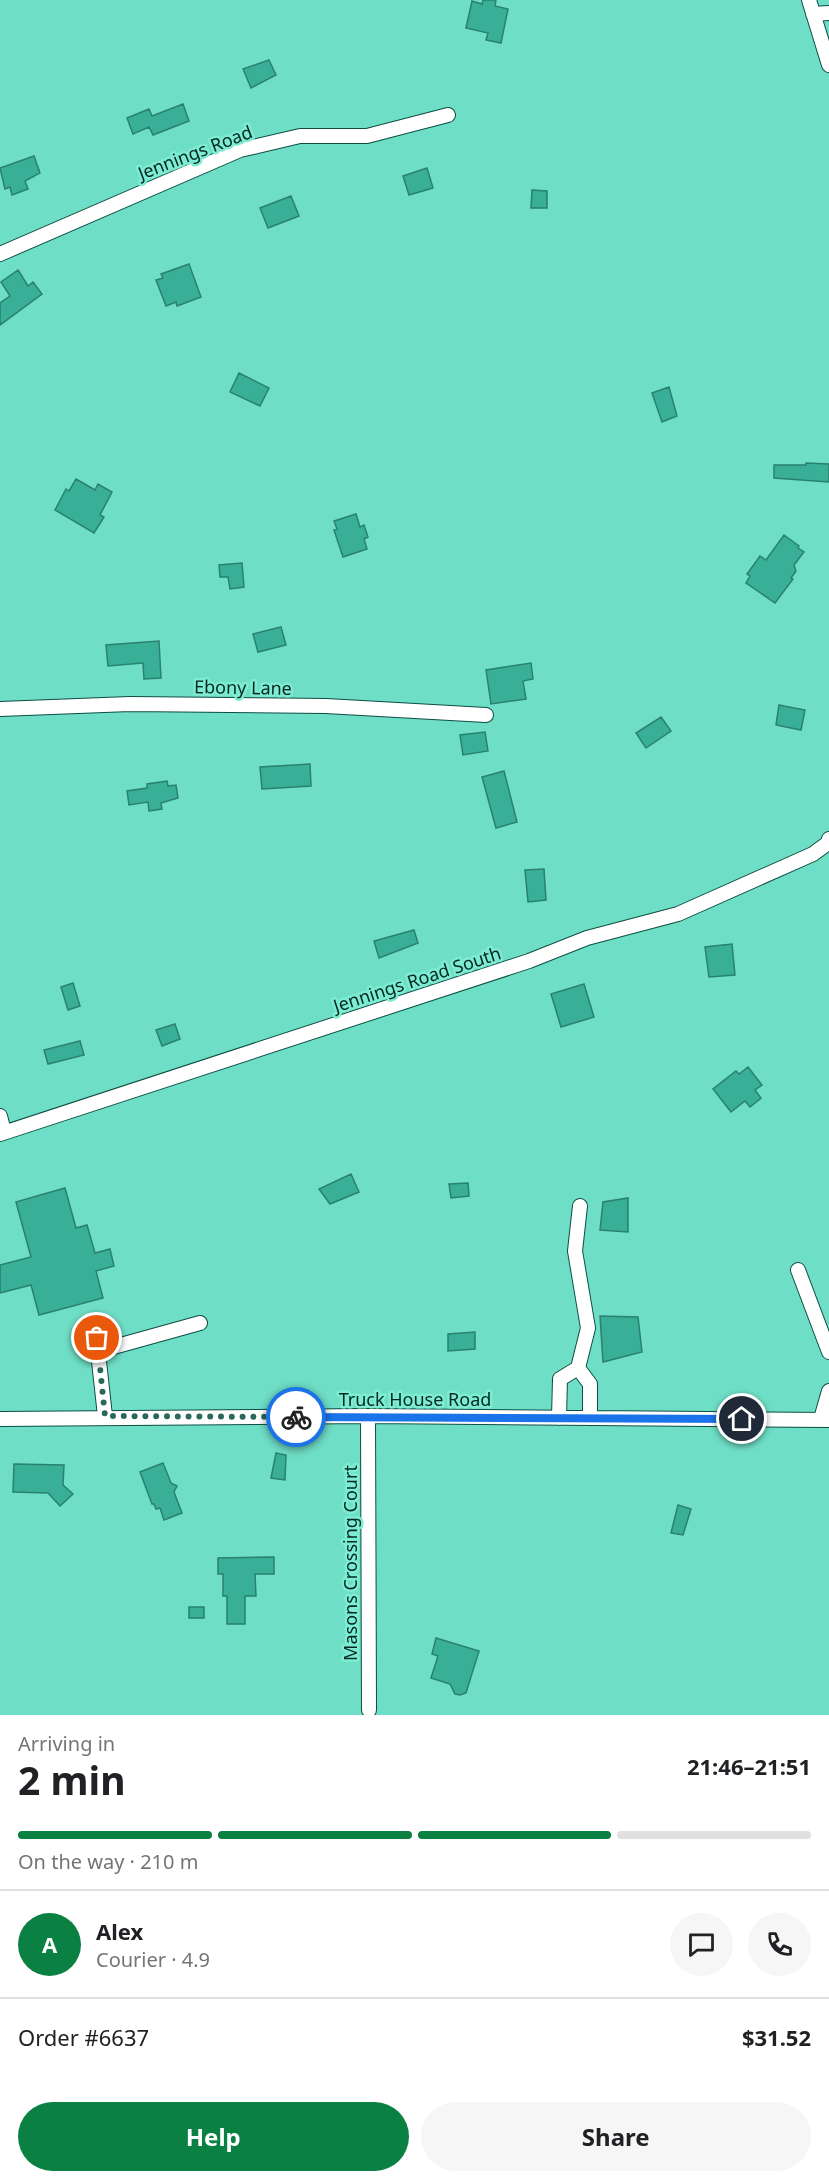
<!DOCTYPE html>
<html lang="en">
<head>
<meta charset="utf-8">
<style>
  body { margin:0; font-family:"Noto Sans",sans-serif; background:#f6f6f6; color:#202124; height:100vh; display:flex; flex-direction:column; font-size:22px; white-space:nowrap }
  * { box-sizing:border-box; margin:0 }
  p { font-size:20px; color:#757577 }
  .icon { flex:none; width:33px; height:33px; fill:none; stroke:currentColor; stroke-width:2; stroke-linecap:round; stroke-linejoin:round }
  .map { position:relative; height:1715px; overflow:hidden }
  .details { display:flex; flex-direction:column; background:#fff; flex:1 }
  .details>* { flex:none }
  .pin { position:absolute; display:grid; place-items:center; width:51px; height:51px; color:#fff; margin:-26px; border:3px solid #fff; border-radius:50%; box-shadow:0 2px 6px #0007 }
  .courier { position:absolute; display:grid; place-items:center; width:60px; height:60px; margin:-30px; border:4px solid #1a73e8; border-radius:50%; background:#fff; color:#222; box-shadow:0 2px 8px #0007 }
  .summary em { font-style:normal; font-weight:700 }
  .summary div { display:flex; flex-direction:column-reverse }
  .summary { display:flex; align-items:center; justify-content:space-between; height:102px; padding:0 18px }
  h1 { font-size:39px; font-weight:700; line-height:45px }
  .bar { display:grid; grid-template-columns:repeat(4,1fr); gap:9px 6px; align-content:center; height:72px; padding:0 18px }
  .bar i { height:8px; border-radius:4px; background:#e0e0e0 }
  .bar .active { background:#0b8043 }
  .bar p { grid-column:span 4 }
  .line { display:flex; align-items:center; gap:15px; padding:0 18px; border-top:2px solid #e0e0e0 }
  .line div { flex:1 }
  .round { display:grid; place-items:center; flex:none; width:63px; height:63px; border-radius:32px; background:#f6f6f6 }
  .cta { display:flex; gap:12px; margin-top:auto; padding:12px 18px }
  .cta a { flex:1; height:69px; border-radius:36px; background:#0b8043; color:#fff; font-size:24px; font-weight:700; line-height:69px; text-align:center }
  .cta a+a { background:#f6f6f6; color:#202124 }
  .map>svg:first-child { display:block }
</style>
</head>
<body>
<div class="map">
<svg width="829" height="1715" viewBox="0 0 829 1715">
  <rect width="100%" height="100%" fill="#6fdec6"/>
  <path fill="#3aaf98" stroke="#298170" stroke-width="1.5" d="M483,0H496L495,6L508,9L501,43L486,40L488,33L466,28L472,1L482,4Z
    M269,60L276,75L251,88L243,69Z
    M183,104L189,121L153,135L149,127L133,134L127,118L149,109L152,116Z
    M34,156L40,173L25,181L28,189L12,195L10,187L5,189L0,168Z
    M427,168L433,188L409,195L403,176Z
    M532,190L547,191V208H531Z
    M291,196L299,216L268,228L260,208Z
    M189,264L201,297L177,306L176,302L166,306L156,280L163,278L161,274Z
    M18,270L28,286L33,282L42,294L0,325V303L10,296L1,282Z
    M239,373L269,388L260,406L230,392Z
    M669,387L677,416L662,422L652,393Z
    M806,463L829,464V482L774,478V465H806Z
    M76,479L95,490L98,484L112,492L100,515L104,517L94,533L55,510L66,489L69,491Z
    M356,514L360,527L364,525L368,537L364,539L367,549L343,557L334,530L337,529L334,521Z
    M784,535L799,546L798,548L804,552L794,565L796,571L791,578L793,579L775,603L746,583L750,576L747,574L760,556L766,560Z
    M242,563L244,587L230,589L228,577H220L219,565Z
    M281,627L286,645L258,652L253,634Z
    M159,641L161,678L144,679L143,663L108,666L106,645Z
    M531,663L533,679L523,681L526,699L491,704L486,670Z
    M779,705L805,710L801,730L776,725Z
    M661,717L671,731L646,748L636,733Z
    M485,732L488,751L463,755L460,735Z
    M310,764L311,786L262,789L260,767Z
    M504,771L517,822L496,828L482,777Z
    M167,781L168,786L176,785L178,798L161,803L162,809L149,811L148,802L129,805L127,791L147,788V784Z
    M544,869L546,900L528,902L525,870Z
    M414,930L418,943L379,958L374,941Z
    M732,944L735,975L709,977L705,947Z
    M73,983L80,1006L68,1010L61,987Z
    M584,984L594,1017L561,1027L551,994Z
    M175,1024L180,1039L162,1046L156,1030Z
    M80,1041L84,1055L48,1064L44,1050Z
    M748,1067L762,1085L755,1090L761,1098L750,1107L745,1101L731,1112L713,1089L736,1071L739,1074Z
    M351,1174L359,1192L330,1204L319,1189Z
    M468,1183L469,1196L451,1198L449,1184Z
    M65,1188L76,1228L87,1225L95,1253L110,1249L114,1266L96,1271L103,1298L39,1315L31,1285L0,1293V1265L31,1257L16,1202Z
    M628,1198V1232L600,1230L603,1202Z
    M600,1316L638,1317L642,1352L603,1362Z
    M475,1332V1349L448,1351V1334Z
    M276,1453L286,1455L285,1480L271,1478Z
    M163,1463L171,1483L177,1486L174,1492L182,1513L164,1520L160,1508L156,1509L154,1504H152L140,1472Z
    M14,1464L64,1465L63,1485L73,1494L60,1506L48,1493L13,1492Z
    M678,1505L691,1509L683,1535L671,1533Z
    M274,1557V1574H255L256,1596H245V1624H227V1596H223V1574H218V1558Z
    M189,1607H204V1618H189Z
    M436,1638L479,1651L466,1693L460,1695L455,1694L450,1684L431,1678L438,1656L432,1654Z"/>
  <g fill="none" stroke-linecap="round" stroke-linejoin="round">
    <g stroke="#0d4e43" stroke-width="16">
      <path id="minor" d="M809,0L829,65
        M813,14L829,13
        M0,254L240,150L300,136H367L448,115
        M0,709L130,704L326,706L486,715
        M0,1116L4,1132
        M0,1134L529,961L587,938L678,914L813,854L828,843L829,839
        M798,1270L829,1352
        M95,1325L105,1416
        M99,1351L200,1323
        M578,1368L588,1328L575,1251L580,1206
        M368,1416L369,1710
        M559,1418L560,1379L578,1368L590,1384V1418
        M0,1419L368,1416L829,1420
        M821,1419L829,1391"/>
    </g>
    <use href="#minor" stroke="#fff" stroke-width="14"/>
  </g>
  <g fill="none" stroke-linecap="round" stroke-linejoin="round">
    <path stroke="#29685b" stroke-width="6" stroke-dasharray="0 10.8" d="M97,1338L105,1416L296,1417"/>
    <path stroke="#1a73e8" stroke-width="8" d="M296,1417L742,1419"/>
  </g>
  <g text-anchor="middle" dominant-baseline="central" stroke-width="5" stroke-linejoin="round" paint-order="stroke">
    <g font-size="18" fill="#032922" stroke="#7decd3">
      <text transform="translate(195 152) rotate(-21)">Jennings Road</text>
      <text transform="translate(243 687) rotate(1)">Ebony Lane</text>
      <text transform="translate(417 979) rotate(-18)">Jennings Road South</text>
      <text x="415" y="1399">Truck House Road</text>
      <text transform="translate(350 1563) rotate(-90)">Masons Crossing Court</text>
    </g>
  </g>
</svg>
<div class="pin" style="left:97px;top:1338px;background:#ea580c"><svg class="icon" aria-label="bag" viewBox="0 0 24 24"><path d="M5 8h14l-1 12H6zM9 8a3 3 0 0 1 6 0"/></svg></div>
<div class="pin" style="left:742px;top:1419px;background:#1f2937"><svg class="icon" aria-label="home" viewBox="0 0 24 24"><path d="M3 11l9-7 9 7M6 9v11h12V9"/></svg></div>
<div class="courier" style="left:296px;top:1417px"><svg class="icon" aria-label="bike" viewBox="0 0 24 24"><circle cx="6" cy="16" r="4"/><circle cx="18" cy="16" r="4"/><path d="M6 16l4-8h5l3 8M10 8l3 8H6M13 5h3"/></svg></div>
</div>
<section class="details">
<div class="summary"><div><h1>2 min</h1><p>Arriving in</p></div><em>21:46–21:51</em></div>
<div class="bar"><i class="active"></i><i class="active"></i><i class="active"></i><i></i><p>On the way · 210 m</p></div>
<div class="line" style="height:108px"><b class="round" style="background:#0b8043;color:#fff">A</b><div><b>Alex</b><p>Courier · 4.9</p></div><a class="round"><svg class="icon" aria-label="chat" viewBox="0 0 24 24"><path d="M4 5h16v11H9l-5 4z"/></svg></a><a class="round"><svg class="icon" aria-label="phone" viewBox="0 0 24 24"><path d="M5 4h4l2 5-3 2q2 4 5 5l2-3 5 2v4C11 20 4 13 5 4z"/></svg></a></div>
<div class="line" style="height:78px"><div>Order #6637</div><b>$31.52</b></div>
<div class="cta"><a>Help</a><a>Share</a></div>
</section>
</body>
</html>
